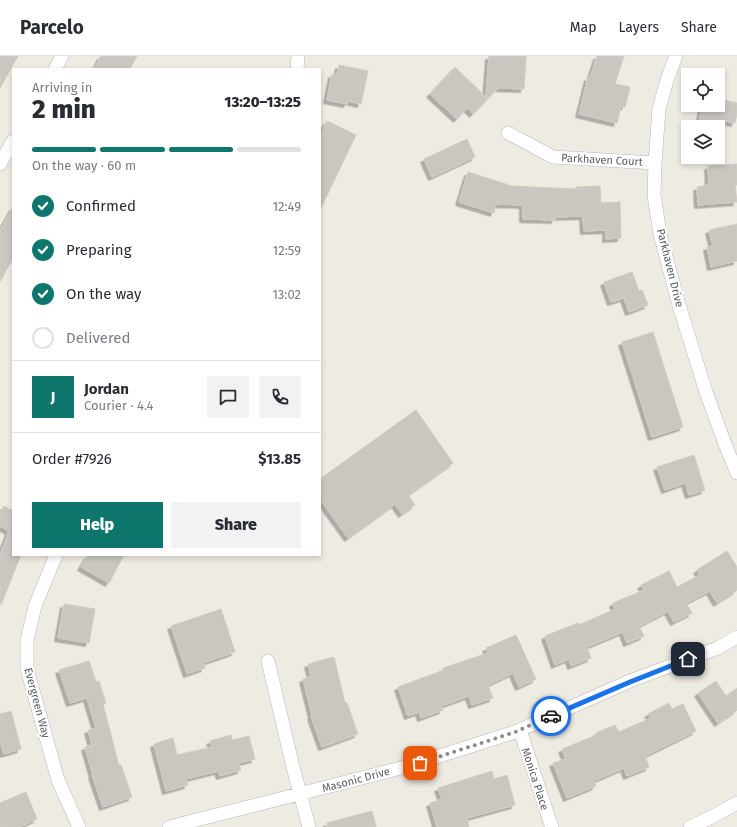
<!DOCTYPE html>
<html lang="en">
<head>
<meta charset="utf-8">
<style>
  body { margin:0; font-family:"Fira Sans",sans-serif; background:#f2f2f3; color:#2b2b33; height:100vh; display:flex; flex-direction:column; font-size:15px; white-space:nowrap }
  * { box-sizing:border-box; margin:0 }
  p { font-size:13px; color:#7c7c81 }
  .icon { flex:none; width:22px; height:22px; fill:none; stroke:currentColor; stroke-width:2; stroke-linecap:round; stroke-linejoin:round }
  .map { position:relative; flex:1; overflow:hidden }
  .sheet { position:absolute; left:12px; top:12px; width:309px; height:488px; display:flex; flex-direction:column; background:#fff; border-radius:0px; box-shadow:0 2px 6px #0003 }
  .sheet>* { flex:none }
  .controls { position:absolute; left:681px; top:12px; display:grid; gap:8px }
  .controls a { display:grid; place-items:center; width:44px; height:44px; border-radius:0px; background:#fff; box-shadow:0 2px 6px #0003; font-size:20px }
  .pin { position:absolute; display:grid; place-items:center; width:34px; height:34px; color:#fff; margin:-17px; border-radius:8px; box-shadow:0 2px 6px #0006 }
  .courier { position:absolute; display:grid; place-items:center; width:40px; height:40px; margin:-20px; border:3px solid #1a73e8; border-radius:50%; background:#fff; color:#222; box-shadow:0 1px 5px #0007 }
  .headline em { font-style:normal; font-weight:800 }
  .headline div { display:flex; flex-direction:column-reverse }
  .headline { display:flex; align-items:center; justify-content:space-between; height:68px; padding:0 20px }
  h1 { font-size:26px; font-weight:800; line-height:30px }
  .bar { display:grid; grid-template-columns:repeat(4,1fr); gap:6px 4px; align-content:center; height:48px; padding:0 20px }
  .bar i { height:5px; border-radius:3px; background:#e1e1e2 }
  .bar .active { background:#0f766e }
  .bar p { grid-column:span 4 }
  .line { display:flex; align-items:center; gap:10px; padding:0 20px; border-top:1px solid #e1e1e2 }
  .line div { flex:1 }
  .round { display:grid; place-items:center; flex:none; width:42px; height:42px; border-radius:0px; background:#f2f2f3 }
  ol { padding:0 20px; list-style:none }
  li { display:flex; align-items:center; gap:12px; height:44px }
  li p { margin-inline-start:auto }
  li .icon { padding:4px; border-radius:50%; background:#0f766e; color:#fff; stroke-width:4 }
  li:last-child { color:#7c7c81 }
  li i { width:22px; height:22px; border:2px solid #e1e1e2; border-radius:50% }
  .primary-button { display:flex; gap:8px; margin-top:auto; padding:8px 20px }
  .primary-button a { flex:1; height:46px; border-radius:0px; background:#0f766e; color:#fff; font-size:16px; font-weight:800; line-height:46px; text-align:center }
  .primary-button a+a { background:#f2f2f3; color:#2b2b33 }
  header { display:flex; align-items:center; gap:24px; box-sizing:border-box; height:56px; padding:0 20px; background:#fff; border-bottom:1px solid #e1e1e2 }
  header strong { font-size:19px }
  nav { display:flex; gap:22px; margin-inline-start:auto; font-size:14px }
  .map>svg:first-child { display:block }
</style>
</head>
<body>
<header>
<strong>Parcelo</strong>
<nav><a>Map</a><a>Layers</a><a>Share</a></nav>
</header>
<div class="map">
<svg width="737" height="771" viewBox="0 0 737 771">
  <defs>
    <filter id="shadow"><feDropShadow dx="-3.5" dy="3.5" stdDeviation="0" flood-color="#0004"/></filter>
  </defs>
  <rect width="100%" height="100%" fill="#edebe2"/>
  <path fill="#cac7c1" stroke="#d1ccc1" filter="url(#shadow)" d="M0,0H18L0,32Z
    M101,0H137L130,13H94Z
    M489,0H526L524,33L498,32L473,58L467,52L457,63L430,38L455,11L486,41Z
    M597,0H624L615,28L630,31L625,51L621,50L617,67L579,58L588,21L590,22Z
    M339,9L368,15L361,48L348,45L347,48L327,44L332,18L337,19Z
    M718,43L737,47V57L735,67L720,64L719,71H698L702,51H705L706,49H718Z
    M327,65L356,79L320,154V80Z
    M467,83L475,101L432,121L424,103Z
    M737,108V129H735L737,146L698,149L697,131L709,129L708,110Z
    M468,116L512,130L576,133V131L600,130L601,147L620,146L621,182L606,183V174L584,175L583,160L555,161V164L523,163V149L496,148L494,157L459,146Z
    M13,151V202L0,226V175Z
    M737,168V205L711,211L707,191L713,190L709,174Z
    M632,216L639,235L642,234L648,249L629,256L624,242L611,246L604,226Z
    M653,276L683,371L652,381L622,286Z
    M416,354L453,407L408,439L415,449L402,458L395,448L348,482L320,443V423Z
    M694,399L705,434L689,439L685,427L665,434L657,411Z
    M4,450L13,455V499L20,501L1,549L0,499L9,475L0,470V457Z
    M727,495L737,511V534L717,547L710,535L686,547L692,557L674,566L668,555L639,570L644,580L627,587L623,576L587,591L591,602L571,610L569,603L555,609L545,580L578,567L579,569L615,553L613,547L644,534L641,529L669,515L677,531L700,519L697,514Z
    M88,499H124L109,527L81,511Z
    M64,548L95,553L89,587L58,582Z
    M221,553L235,596L203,607L205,612L187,618L171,570Z
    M516,579L536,623L519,631L513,617L488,629L493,642L472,649L469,640L441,650L443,654L421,662L419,656L408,660L398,631L444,614L443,612L488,597L486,592Z
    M334,601L345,647H347L358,678L322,691L311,660L312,659L303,623L311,620L308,608Z
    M89,605L96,626L99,625L106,647L103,648L119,710L121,709L132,741L103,751L92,719H93L85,691L92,689L88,674L96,672L87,642L70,647L59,614Z
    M716,625L726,640L737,632V654L718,667L698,637Z
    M669,647L672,653L683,648L696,675L645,700L649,711L627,720L624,712L594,725L596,730L567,742L553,707L566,703L562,693L597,679L596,677L615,669L619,676L651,662L648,658Z
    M11,655L21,693L4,698L0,685V658Z
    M231,679L232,684L249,680L255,703L239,707L241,714L220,720L218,715L186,723L188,729L166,735L154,688L173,682L177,699L212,691L210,685Z
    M492,715L494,723L507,719L515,749L467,762L469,771H437L430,747L442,743L438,732Z
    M26,736L37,763L19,771H0V747Z
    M372,755L376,771H327V767Z"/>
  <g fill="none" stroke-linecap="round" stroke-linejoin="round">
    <g stroke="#b5b8bc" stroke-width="14">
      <path id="minor" d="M676,0L667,24L659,53L655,107L654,139L660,178L679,249L706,336L725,388L737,417
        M55,13L62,0
        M297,13L298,0
        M508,77L553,101L655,107
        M0,108L13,85
        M56,499L35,550L27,584V613L58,724L79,771
        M268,605L293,711L309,771
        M520,674L550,766L552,771
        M169,771L405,711L515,676L630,625L718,592L737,581
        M690,771L712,761L737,747"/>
    </g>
    <use href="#minor" stroke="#fff" stroke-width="13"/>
  </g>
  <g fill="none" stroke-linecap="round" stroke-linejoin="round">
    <path stroke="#8d8f8f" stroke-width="4" stroke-dasharray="0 7.2" d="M420,707L515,676L551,660"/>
    <path stroke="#1a73e8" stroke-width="5" d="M551,660L630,626L688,603"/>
  </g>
  <g text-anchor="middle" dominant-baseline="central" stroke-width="4" stroke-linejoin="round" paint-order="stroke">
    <g font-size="11" fill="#5a5e62" stroke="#fff">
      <text transform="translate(602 104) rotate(3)">Parkhaven Court</text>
      <text transform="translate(670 212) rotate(76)">Parkhaven Drive</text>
      <text transform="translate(37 647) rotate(75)">Evergreen Way</text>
      <text transform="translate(535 723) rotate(72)">Monica Place</text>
      <text transform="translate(356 724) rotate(-15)">Masonic Drive</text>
    </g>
  </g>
</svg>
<div class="controls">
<a><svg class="icon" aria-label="locate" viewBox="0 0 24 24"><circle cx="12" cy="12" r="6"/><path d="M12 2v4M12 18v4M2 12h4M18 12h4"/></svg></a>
<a><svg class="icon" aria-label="layers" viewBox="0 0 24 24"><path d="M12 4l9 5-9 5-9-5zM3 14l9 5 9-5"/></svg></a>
</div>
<div class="pin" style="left:420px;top:707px;background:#ea580c"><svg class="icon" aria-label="bag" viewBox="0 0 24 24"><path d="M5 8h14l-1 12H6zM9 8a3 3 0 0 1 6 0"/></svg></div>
<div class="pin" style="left:688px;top:603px;background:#1f2937"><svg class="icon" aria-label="home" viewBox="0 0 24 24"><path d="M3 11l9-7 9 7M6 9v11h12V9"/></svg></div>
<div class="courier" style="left:551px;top:660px"><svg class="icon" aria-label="car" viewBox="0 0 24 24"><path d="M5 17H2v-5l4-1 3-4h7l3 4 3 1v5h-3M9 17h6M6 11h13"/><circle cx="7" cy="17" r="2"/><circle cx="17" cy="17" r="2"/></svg></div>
<section class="sheet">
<div class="headline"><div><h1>2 min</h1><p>Arriving in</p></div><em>13:20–13:25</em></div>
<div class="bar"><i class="active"></i><i class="active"></i><i class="active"></i><i></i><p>On the way · 60 m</p></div>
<ol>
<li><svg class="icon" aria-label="check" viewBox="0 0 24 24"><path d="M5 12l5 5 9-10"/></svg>Confirmed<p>12:49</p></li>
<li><svg class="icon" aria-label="check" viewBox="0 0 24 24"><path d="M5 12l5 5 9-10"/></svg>Preparing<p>12:59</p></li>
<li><svg class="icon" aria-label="check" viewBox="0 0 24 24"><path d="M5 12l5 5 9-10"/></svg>On the way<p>13:02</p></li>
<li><i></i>Delivered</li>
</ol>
<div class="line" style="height:72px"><b class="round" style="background:#0f766e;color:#fff">J</b><div><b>Jordan</b><p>Courier · 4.4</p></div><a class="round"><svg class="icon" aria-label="chat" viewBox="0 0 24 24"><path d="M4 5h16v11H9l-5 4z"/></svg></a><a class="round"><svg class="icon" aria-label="phone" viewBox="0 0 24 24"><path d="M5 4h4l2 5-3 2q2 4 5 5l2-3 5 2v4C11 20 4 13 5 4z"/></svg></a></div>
<div class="line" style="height:52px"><div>Order #7926</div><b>$13.85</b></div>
<div class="primary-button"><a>Help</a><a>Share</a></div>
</section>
</div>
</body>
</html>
